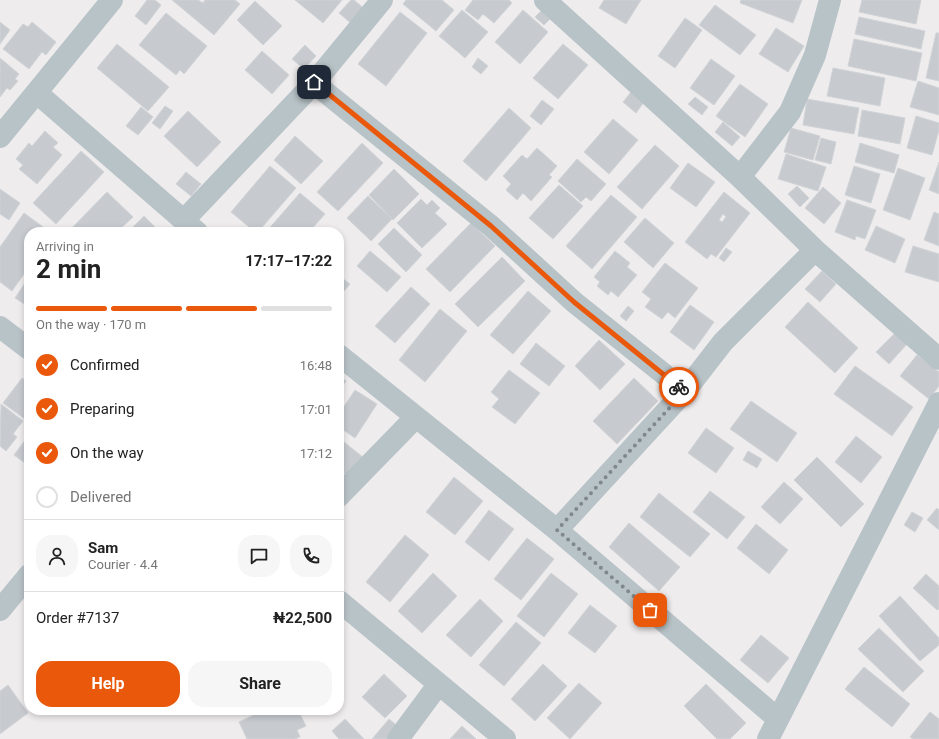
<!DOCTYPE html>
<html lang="en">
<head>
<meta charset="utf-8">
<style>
  body { margin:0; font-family:Roboto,sans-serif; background:#f6f6f6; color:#222; height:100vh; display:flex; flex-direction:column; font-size:15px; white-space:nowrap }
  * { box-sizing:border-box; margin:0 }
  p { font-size:13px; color:#767676 }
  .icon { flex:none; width:22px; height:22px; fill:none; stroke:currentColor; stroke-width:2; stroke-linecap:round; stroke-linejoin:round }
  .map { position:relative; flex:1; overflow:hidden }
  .drawer { position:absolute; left:24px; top:227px; width:320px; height:488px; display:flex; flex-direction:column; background:#fff; border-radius:16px; box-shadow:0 2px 6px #0003 }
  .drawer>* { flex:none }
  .pin { position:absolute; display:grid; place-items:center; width:34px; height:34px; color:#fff; margin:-17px; border-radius:8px; box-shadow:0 2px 6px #0006 }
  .courier { position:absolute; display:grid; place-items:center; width:40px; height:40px; margin:-20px; border:3px solid #ea580c; border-radius:50%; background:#fff; color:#222; box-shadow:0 1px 5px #0007 }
  .overview em { font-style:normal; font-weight:700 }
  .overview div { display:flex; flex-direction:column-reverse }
  .overview { display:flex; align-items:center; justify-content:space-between; height:68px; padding:0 12px }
  h1 { font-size:26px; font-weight:700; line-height:30px }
  .bar { display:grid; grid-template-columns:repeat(4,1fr); gap:6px 4px; align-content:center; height:48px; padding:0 12px }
  .bar i { height:5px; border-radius:3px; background:#e0e0e0 }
  .bar .current { background:#ea580c }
  .bar p { grid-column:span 4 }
  .line { display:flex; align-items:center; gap:10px; padding:0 12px; border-top:1px solid #e0e0e0 }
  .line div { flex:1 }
  .round { display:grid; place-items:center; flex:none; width:42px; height:42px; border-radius:16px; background:#f6f6f6 }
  ol { padding:0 12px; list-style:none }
  li { display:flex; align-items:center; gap:12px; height:44px }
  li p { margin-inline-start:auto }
  li .icon { padding:4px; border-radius:50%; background:#ea580c; color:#fff; stroke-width:4 }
  li:last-child { color:#767676 }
  li i { width:22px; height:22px; border:2px solid #e0e0e0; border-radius:50% }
  .primary-button { display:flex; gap:8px; margin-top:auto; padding:8px 12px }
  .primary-button a { flex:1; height:46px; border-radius:16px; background:#ea580c; color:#fff; font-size:16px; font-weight:700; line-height:46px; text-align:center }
  .primary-button a+a { background:#f6f6f6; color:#222 }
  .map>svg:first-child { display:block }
</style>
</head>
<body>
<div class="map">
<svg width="939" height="739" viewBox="0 0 939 739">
  <rect width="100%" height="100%" fill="#efeced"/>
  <path fill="#c7cacf" stroke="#d0d4d7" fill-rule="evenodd" d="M147,0H155L161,5L146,25L135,16Z
    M172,0H198L203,3L205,0H235L240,4L214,35Z
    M295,0H342L323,23Z
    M351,0H354L367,11L354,26L339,13Z
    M406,0H442L454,10L436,31L403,4Z
    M473,0H509L512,3L494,23L483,14L478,20L465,10Z
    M604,0H641L626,24L599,8Z
    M741,0H802L793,23L740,3Z
    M862,0H921L916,24L859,12Z
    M255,1L282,26L263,45L237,20Z
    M715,5L756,35L740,55L699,25Z
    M544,8L553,16L544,25L535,17Z
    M462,10L488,32L465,58L439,36Z
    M523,10L548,32L520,64L495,42Z
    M400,12L427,33L386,86L358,64Z
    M166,13L207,46L184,74L180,70L176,75L139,45Z
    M859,17L925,31L921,49L855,34Z
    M685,18L702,30L675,68L658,56Z
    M0,22L10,30L0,44Z
    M32,22L56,42L46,55L42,52L29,69L3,49L23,24L28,27Z
    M776,28L804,46L788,72L759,54Z
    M936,33H939V81L926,78Z
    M854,39L922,53L916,81L848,66Z
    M117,44L169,87L148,111L97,68Z
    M563,44L588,65L558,99L533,78Z
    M305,45L316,56L304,69L292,59Z
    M262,51L289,75L272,94L245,70Z
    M0,58L19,74L15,79L18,81L10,90L7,88L0,97Z
    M478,58L488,66L481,74L472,67Z
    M711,59L735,76L714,105L690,88Z
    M833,68L885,78L880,106L827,96Z
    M918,81L939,88V115L910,107Z
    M740,84L768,104L745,137L716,116Z
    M631,92L644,102L636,113L623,102Z
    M695,97L708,107L702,115L688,104Z
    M807,99L859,108L854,134L803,125Z
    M542,100L554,109L541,125L530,116Z
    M165,106L173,111L160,129L152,123Z
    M141,107L153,117L138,135L126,126Z
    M509,108L531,128L486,181L463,161Z
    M862,110L905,118L900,144L858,136Z
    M188,111L221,142L197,167L164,136Z
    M916,116L939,123V130L932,155L907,148Z
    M613,119L638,140L609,174L584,152Z
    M723,122L740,137L732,146L715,132Z
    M791,128L820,136L813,160L784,152Z
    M45,131L58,143L53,147L62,155L37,184L19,169L23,165L16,159L29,143L32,146Z
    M295,136L323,161L301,184L274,160Z
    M821,138L836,142L831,164L815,160Z
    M362,143L383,163L338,211L317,192Z
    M860,143L899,155L894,173L855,162Z
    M655,145L679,166L642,209L617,187Z
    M537,148L557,166L549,175L552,177L531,201L523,193L517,200L506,190L511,184L503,176L522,155L527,159Z
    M81,151L104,172L56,224L33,203Z
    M786,154L826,167L818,191L778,179Z
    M577,159L606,184L591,201L586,197L581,202L558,181Z
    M939,162V194L929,190Z
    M688,163L715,182L696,207L670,188Z
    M270,166L296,188L258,232H255L231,212Z
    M854,166L880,174L871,203L845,195Z
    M898,168L925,178L910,220L883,210Z
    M394,169L419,194L393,220L369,195Z
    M186,172L201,184L191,196L176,184Z
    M559,185L583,206L553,239L529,218Z
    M797,186L809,198L800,207L788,194Z
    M823,187L841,203L824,224L805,208Z
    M0,189L20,203L9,220L0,214Z
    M107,192L133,217L117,232H68Z
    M724,192L750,213L716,257L711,254L707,259L685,242ZM723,214L726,217L722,222L719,220Z
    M300,193L325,214L309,232H266Z
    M611,195L637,217L592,269L566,246Z
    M368,196L392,219L371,241L347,218Z
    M421,199L427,205L432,200L440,208L435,213L447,224L422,248L397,223Z
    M847,200L876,210L865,239L856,236L855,240L835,232Z
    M934,212L939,214V246L924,240Z
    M24,213L50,232H29V267L12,291L0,282V247Z
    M144,216L160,232H128Z
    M645,218L674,243L653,268L624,242Z
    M471,223L495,246L450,292L426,269Z
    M876,226L905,239L895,263L865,250Z
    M394,228L422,255L406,272L378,244Z
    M913,246L939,254V282L905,272Z
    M726,248L732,252L724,262L719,258Z
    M370,251L401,277L387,292L357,266Z
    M615,251L630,263L627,267L637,275L618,297L611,291L608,295L597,286L600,282L594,277Z
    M502,257L525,281L478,327L455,304Z
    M665,263L698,288L675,318L668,312L662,319L645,307L651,299L642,292Z
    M822,271L836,284L820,302L805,289Z
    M29,277V307L15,298Z
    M342,278L350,284L344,291L339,287V282Z
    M411,287L430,304L395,343L375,326Z
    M528,291L551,311L513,354L490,335Z
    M808,302L858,348L835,373L785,327Z
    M690,305L714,322L694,350L670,332Z
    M628,306L634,311L626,321L620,316Z
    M440,309L467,331L425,382L399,360Z
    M895,333L907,344L889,364L876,352Z
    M599,340L625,364L600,390L575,366Z
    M536,343L565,366L549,386L520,364Z
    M917,355L939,372V386L929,399L900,376Z
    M855,366L913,407L892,436L834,394Z
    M509,370L540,393L515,424L492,407L499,399L491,392Z
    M339,376L346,381L339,391Z
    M22,378L29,383V413L25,419L3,403Z
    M634,378L658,401L617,444L593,421Z
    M355,390L377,404L355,438L339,427V414Z
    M751,401L797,433L777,462L730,429Z
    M1,404L23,421L13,434L17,437L6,451L0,446Z
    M706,428L734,448L716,473L688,453Z
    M29,435V466L14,455Z
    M856,436L882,457L861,483L835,462Z
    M339,438L364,458L349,477L339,469Z
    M748,451L762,459L757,468L743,460Z
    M817,457L864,504L841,527L794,480Z
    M454,477L483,501L455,535L426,512Z
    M784,482L803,499L780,524L761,507Z
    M710,491L745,517L727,539L693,512Z
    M659,493L710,534L690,557L640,517Z
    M937,508L939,510V530L927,520Z
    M489,510L514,529L489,561L465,542Z
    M912,512L923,518L915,532L904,525Z
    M629,523L680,567L659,591L609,547Z
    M756,524L788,550L769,574L737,548Z
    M405,535L429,555L390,602L366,582Z
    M527,538L554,559L521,600L494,579Z
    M433,573L457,596L422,633L398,611Z
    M551,573L578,594L544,637L517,616Z
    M926,574L939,586V609L937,610L913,588Z
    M900,596L939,638V645L920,661L879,616Z
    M480,599L503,621L471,657L446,635Z
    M590,605L617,626L595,653L568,633Z
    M516,622L541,643L504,686L479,665Z
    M879,628L924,671L903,692L858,649Z
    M761,635L789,658L768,683L740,660Z
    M543,664L567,686L535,721L511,699Z
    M864,667L910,704L892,727L845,689Z
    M384,674L407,696L385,718L362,697Z
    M579,683L602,703L570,739L547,718Z
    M706,684L746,723L730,739H717L684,706Z
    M8,685L28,713L0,734V691Z
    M264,710H298L306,726L297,730L300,737L295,739H247L239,722Z
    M930,712L939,719V739H913L910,737Z
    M345,719L364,739H339L332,731Z
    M389,719L401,729L392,739H372Z
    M462,726L476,739H450Z"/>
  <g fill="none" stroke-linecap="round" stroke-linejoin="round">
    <path stroke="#b8c3c8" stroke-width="22" d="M545,0L740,177L815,250L939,359
      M314,83L491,226L574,302L685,391
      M37,93L197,232
      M0,137L112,0
      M740,177L790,112L815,55L830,0
      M184,220L314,83L382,0
      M0,327L29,349
      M339,355L557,530L778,719
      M339,496L416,417
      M557,530L685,391L723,342L815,250
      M339,601L505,739
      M0,610L29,575
      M398,739L438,685
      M768,739L939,403"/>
  </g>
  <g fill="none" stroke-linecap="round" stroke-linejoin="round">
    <path stroke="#81888c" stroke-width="4" stroke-dasharray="0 7.2" d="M650,610L557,530L685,391L679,387"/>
    <path stroke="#ea580c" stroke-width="5" d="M314,82L491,226L574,302L679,387"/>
  </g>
</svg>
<div class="pin" style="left:650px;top:610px;background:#ea580c"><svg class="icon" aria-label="bag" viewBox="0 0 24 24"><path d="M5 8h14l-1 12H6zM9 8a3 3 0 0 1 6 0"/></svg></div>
<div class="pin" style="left:314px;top:82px;background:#1f2937"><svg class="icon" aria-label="home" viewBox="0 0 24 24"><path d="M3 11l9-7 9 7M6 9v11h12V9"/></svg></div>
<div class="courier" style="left:679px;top:387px"><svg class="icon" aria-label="bike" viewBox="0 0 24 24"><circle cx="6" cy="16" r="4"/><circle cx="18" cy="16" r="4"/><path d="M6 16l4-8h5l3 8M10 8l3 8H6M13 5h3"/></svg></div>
<section class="drawer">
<div class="overview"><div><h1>2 min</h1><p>Arriving in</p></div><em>17:17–17:22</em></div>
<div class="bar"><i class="current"></i><i class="current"></i><i class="current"></i><i></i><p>On the way · 170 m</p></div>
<ol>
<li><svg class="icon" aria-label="check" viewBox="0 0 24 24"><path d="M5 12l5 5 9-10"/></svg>Confirmed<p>16:48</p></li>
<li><svg class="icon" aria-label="check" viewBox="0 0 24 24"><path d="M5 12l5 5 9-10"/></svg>Preparing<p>17:01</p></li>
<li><svg class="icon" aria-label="check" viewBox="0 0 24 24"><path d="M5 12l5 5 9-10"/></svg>On the way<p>17:12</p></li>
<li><i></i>Delivered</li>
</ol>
<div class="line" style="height:72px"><a class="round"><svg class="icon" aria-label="person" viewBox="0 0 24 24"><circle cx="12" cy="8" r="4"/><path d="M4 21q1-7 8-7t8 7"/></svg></a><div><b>Sam</b><p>Courier · 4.4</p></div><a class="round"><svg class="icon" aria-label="chat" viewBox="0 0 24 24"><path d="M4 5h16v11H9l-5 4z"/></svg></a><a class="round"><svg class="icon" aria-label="phone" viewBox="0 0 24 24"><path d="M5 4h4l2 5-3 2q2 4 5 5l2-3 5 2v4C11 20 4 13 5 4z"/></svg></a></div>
<div class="line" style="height:52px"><div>Order #7137</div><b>₦22,500</b></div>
<div class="primary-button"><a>Help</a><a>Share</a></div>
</section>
</div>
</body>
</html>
